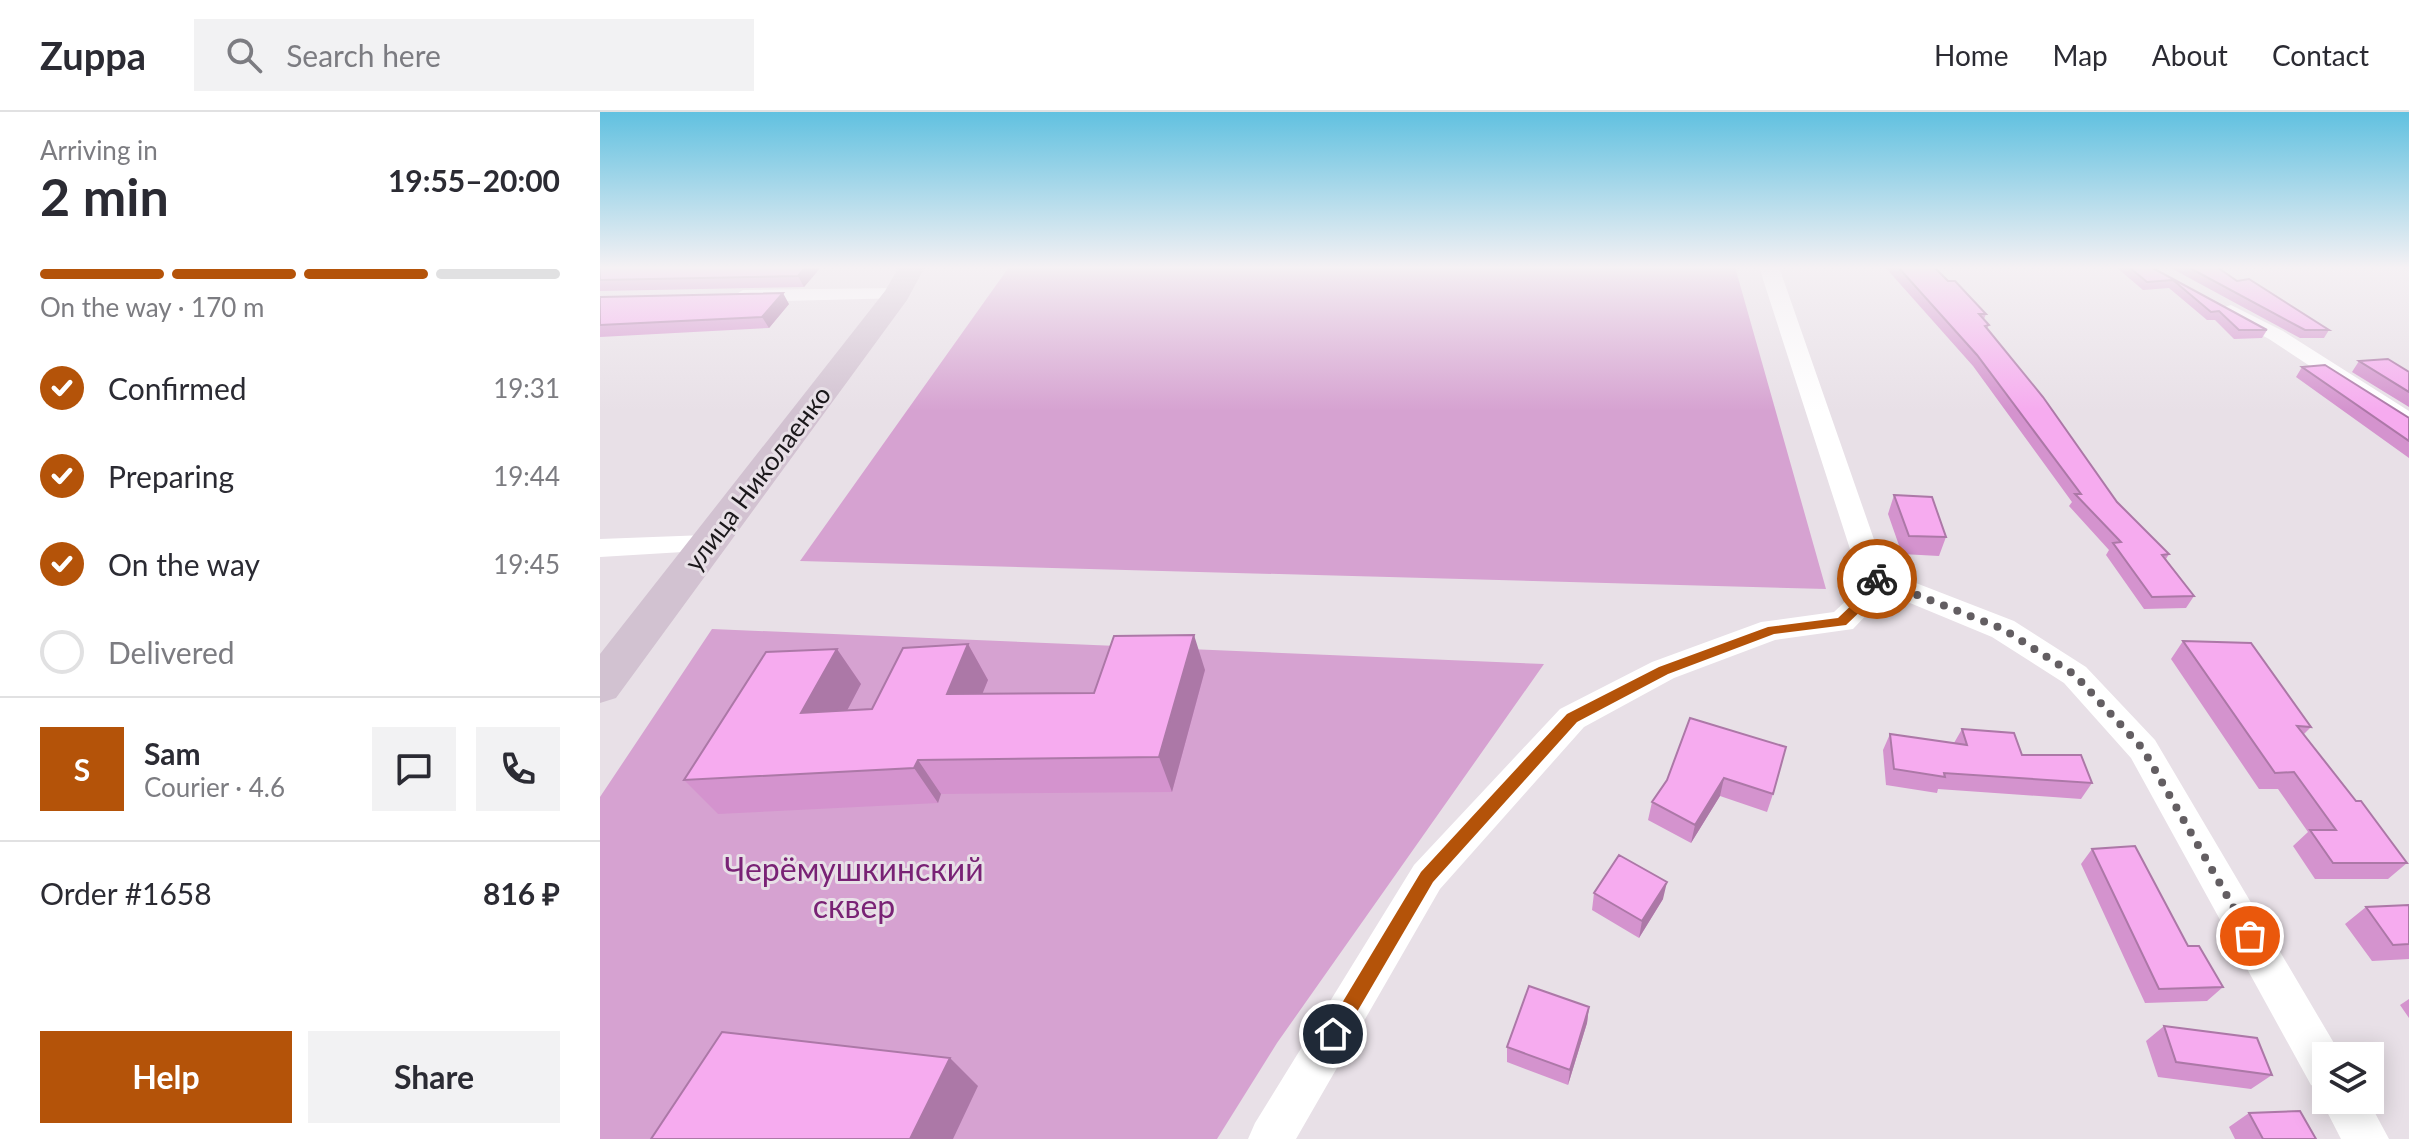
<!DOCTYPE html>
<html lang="en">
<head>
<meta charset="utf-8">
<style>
  body { margin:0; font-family:Lato,sans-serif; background:#f2f2f3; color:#2b2b33; height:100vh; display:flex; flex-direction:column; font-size:30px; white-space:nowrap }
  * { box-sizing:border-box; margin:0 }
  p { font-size:26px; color:#7c7c81 }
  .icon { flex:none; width:44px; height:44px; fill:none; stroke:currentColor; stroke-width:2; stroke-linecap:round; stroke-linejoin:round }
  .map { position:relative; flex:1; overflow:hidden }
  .sheet { display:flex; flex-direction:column; background:#fff; width:600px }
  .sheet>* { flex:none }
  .tools { position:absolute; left:1712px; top:930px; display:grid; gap:16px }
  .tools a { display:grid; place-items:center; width:72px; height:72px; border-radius:0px; background:#fff; box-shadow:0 4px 20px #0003; font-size:40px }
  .pin { position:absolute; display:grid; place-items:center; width:68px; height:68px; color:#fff; margin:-34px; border:4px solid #fff; border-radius:50%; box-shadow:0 2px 8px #0007 }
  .courier { position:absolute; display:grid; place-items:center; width:80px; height:80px; margin:-40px; border:6px solid #b45309; border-radius:50%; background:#fff; color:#222; box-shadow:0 2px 10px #0007 }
  .summary em { font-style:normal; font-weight:700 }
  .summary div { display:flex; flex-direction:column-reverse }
  .summary { display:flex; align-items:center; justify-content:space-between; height:136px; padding:0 40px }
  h1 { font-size:52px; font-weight:700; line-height:60px }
  .bar { display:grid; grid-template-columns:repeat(4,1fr); gap:12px 8px; align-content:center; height:96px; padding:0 40px }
  .bar i { height:10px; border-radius:6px; background:#e1e1e2 }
  .bar .on { background:#b45309 }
  .bar p { grid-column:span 4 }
  .line { display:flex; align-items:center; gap:20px; padding:0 40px; border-top:2px solid #e1e1e2 }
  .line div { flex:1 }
  .round { display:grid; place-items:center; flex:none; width:84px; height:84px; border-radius:0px; background:#f2f2f3 }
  ol { padding:0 40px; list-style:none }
  li { display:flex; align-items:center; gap:24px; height:88px }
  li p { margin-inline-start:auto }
  li .icon { padding:8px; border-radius:50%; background:#b45309; color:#fff; stroke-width:4 }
  li:last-child { color:#7c7c81 }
  li i { width:44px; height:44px; border:4px solid #e1e1e2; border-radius:50% }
  .primary-button { display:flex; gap:16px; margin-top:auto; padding:16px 40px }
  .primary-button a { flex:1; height:92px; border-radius:0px; background:#b45309; color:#fff; font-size:32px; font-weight:700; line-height:92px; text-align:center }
  .primary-button a+a { background:#f2f2f3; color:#2b2b33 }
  header { display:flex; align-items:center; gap:48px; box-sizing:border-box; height:112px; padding:0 40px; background:#fff; border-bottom:2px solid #e1e1e2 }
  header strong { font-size:38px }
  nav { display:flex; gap:44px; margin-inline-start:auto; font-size:28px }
  .search { width:560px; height:72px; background:#f2f2f3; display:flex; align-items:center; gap:20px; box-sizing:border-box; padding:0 28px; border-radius:0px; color:#7c7c81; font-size:30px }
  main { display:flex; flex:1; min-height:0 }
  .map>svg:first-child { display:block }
</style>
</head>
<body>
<header>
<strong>Zuppa</strong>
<div class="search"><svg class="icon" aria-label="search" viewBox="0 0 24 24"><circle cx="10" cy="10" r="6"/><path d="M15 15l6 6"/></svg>Search here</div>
<nav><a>Home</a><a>Map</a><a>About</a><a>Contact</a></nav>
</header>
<main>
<section class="sheet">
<div class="summary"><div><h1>2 min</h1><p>Arriving in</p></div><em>19:55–20:00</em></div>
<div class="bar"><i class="on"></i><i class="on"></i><i class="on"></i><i></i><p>On the way · 170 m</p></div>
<ol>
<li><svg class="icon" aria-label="check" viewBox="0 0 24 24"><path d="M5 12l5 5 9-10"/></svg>Confirmed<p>19:31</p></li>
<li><svg class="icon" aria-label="check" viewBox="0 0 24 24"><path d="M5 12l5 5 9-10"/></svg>Preparing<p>19:44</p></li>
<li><svg class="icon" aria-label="check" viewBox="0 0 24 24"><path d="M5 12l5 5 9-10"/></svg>On the way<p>19:45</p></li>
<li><i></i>Delivered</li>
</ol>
<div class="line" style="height:144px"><b class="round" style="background:#b45309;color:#fff">S</b><div><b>Sam</b><p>Courier · 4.6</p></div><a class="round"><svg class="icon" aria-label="chat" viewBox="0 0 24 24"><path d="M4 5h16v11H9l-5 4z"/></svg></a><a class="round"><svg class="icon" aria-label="phone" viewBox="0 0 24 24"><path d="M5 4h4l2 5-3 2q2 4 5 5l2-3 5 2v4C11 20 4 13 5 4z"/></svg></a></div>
<div class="line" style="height:104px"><div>Order #1658</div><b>816 ₽</b></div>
<div class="primary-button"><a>Help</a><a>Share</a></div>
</section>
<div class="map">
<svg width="1809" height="1027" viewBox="0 0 1809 1027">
  <rect width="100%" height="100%" fill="#e8e0e7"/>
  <path fill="#d6a2d1" d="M409,155H1135L1226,477L200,449Z
    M112,517L944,552L677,931L617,1027H0V685Z"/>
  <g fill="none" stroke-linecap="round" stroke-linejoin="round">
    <path fill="#fff" fill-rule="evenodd" d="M1159,155H1179L1285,459L1414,509L1486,555L1555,628L1741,943L1726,944V988H1768L1789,1027H1741L1721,988L1724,979L1711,973L1531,646L1464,571L1392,525L1281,479L1272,497L1253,517L1175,528L1074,566L984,615L840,777L696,1027H648L655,1011L814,753L960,597L1052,550L1161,510L1234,500L1250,485L1259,465Z
      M297,176L307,182L304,186L143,190L133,184L143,178Z
      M1631,193L1683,219L1809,299V316L1801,314L1669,227L1624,203L1621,199L1624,195Z
      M106,423L116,426L120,432L116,438L0,445V427Z"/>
    <path fill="#d2c2d1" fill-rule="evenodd" d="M299,155H325L307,188L16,586L0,591V542L285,179Z"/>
  </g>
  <path fill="#d493ce" d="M0,155H221L204,175L0,179Z
    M1285,155H1334L1348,169L1386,202L1384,207L1389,213L1387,216L1517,390L1569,442L1566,447L1594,484L1586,496L1544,497L1506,443L1509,438L1469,394L1472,390L1373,254Z
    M1516,155H1551L1667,218L1662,226L1634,227L1615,208H1607L1569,176L1543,178Z
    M1569,155H1617L1637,169L1729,218L1724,226H1700Z
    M0,185L189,192L169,216L0,225Z
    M1759,249L1809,260V295L1752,260Z
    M1702,255L1809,306V346L1696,265Z
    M1294,383L1346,425L1339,444L1302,442L1288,402Z
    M1583,529L1711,615L1703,623L1756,689L1807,751L1788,767H1715L1693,734L1708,720L1678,677H1659L1571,547Z
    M368,532L388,568L382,582L494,581L605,558L572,680L341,682L338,691L118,702L84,668L237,537L261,572L247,598L272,597Z
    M1090,606L1173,682L1167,700L1120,684L1091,731L1048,708L1052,690L1067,668Z
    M1362,617L1422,643L1492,671L1481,687L1338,677L1337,681L1286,673L1283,638L1290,622L1354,631Z
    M1492,737L1588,834L1623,875L1607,889L1545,891L1481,752Z
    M994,781L1063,787L1039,826L992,798Z
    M1809,793V847L1772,849L1745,812L1766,795Z
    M1809,887V906L1800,893Z
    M989,895L987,911L968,973L907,950V935Z
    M1564,914L1672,963L1651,977L1558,965L1546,929Z
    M1649,1001L1716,1027H1635L1629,1015Z"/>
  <path fill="#ac78a7" d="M205,155H221L204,175L198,164Z
    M183,181L189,192L169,216L162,205Z
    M594,523L605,558L572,680L559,645Z
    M368,532L388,568L368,617L347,582Z
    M237,537L261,572L228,635L201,601Z
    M318,648L341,682L338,691L314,656Z
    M1124,666L1120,684L1091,731L1095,713Z
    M1067,770L1063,787L1039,826L1042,809Z
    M989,895L987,911L968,973L970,958Z
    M350,946L378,974L353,1027H310Z"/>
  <path fill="#f6abef" stroke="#ac78a7" stroke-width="2" d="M0,155H205L198,164L0,168Z
    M1298,155H1334L1348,169H1355L1386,202H1379L1389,213L1385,214L1443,285L1517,390L1569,442L1562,443L1594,484L1552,485L1513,431L1521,430L1475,382H1481L1377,243Z
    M1529,155H1551L1667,218H1639L1619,199L1611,200L1573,168L1547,170Z
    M1588,155H1617L1637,169L1649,167L1729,218H1705Z
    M183,181L162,205L0,213V185Z
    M1788,247L1809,260V280L1759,249Z
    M1725,253L1809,306V329L1702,255Z
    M1294,383L1332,385L1346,425L1309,424Z
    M594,523L559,645L318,648L314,656L84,668L166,540L237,537L201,601L272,597L303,536L368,532L347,582L494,581L514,524Z
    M1583,529L1651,531L1711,615L1697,614L1756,689H1761L1807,751H1733L1710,718H1736L1694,660L1675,661Z
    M1090,606L1186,635L1173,682L1124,666L1095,713L1052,690L1067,668Z
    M1362,617L1414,621L1422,643H1481L1492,671L1344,661L1345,665L1294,657L1290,622L1367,633Z
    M1535,734L1588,834H1599L1623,875L1559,877L1492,737Z
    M1019,743L1067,770L1042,809L994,781Z
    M1809,793V832L1793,833L1766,795Z
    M929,874L989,895L970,958L907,935Z
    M1564,914L1657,926L1672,963L1576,950Z
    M122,920L350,946L310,1027H51Z
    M1700,999L1716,1027H1663L1649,1001Z"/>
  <linearGradient id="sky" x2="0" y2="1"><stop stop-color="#61c1e0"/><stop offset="0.52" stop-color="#f5f1f4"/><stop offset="1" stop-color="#f5f1f4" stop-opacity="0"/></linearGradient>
  <rect width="1809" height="299" fill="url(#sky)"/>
  <path fill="#b45309" d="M1273,461L1283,467L1276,471L1267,493L1246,513L1174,522L1068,562L977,610L833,770L740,929L733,931L727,929L724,922L727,916L821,760L967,602L1059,555L1168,515L1238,506L1257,488L1266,465Z"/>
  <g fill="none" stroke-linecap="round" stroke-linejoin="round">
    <path stroke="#635e62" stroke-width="8" stroke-dasharray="0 14.4" d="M1277,467L1403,517L1475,563L1543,637L1650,824"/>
  </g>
  <g text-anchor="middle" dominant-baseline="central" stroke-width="6" stroke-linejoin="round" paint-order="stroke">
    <g font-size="26" fill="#1b181b" stroke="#e8e0e7">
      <text transform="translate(157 366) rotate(-53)">улица Николаенко</text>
    </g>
    <g font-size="32" fill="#792275" stroke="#e8e0e7">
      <text x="254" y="756">Черёмушкинский<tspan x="254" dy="37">сквер</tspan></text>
    </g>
  </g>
</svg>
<div class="tools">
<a><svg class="icon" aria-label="layers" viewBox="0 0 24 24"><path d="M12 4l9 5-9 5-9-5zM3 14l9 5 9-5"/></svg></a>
</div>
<div class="pin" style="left:1650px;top:824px;background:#ea580c"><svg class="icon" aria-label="bag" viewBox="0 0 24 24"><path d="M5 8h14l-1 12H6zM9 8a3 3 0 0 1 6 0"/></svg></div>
<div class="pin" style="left:733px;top:922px;background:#1f2937"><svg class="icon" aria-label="home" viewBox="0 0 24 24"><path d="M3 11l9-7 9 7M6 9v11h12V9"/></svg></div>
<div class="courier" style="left:1277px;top:467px"><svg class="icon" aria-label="bike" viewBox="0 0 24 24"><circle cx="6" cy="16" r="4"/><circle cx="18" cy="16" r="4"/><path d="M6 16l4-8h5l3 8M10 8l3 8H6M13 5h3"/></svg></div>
</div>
</main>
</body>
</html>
